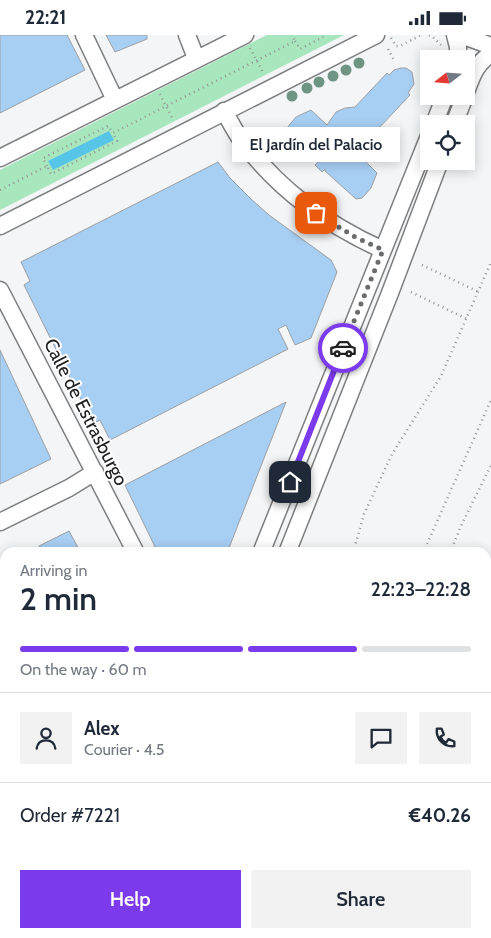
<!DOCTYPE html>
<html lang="en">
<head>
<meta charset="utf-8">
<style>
  body { margin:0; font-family:Cabin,sans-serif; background:#f2f2f3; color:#1f2937; height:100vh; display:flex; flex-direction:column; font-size:19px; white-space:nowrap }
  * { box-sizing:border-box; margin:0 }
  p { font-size:16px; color:#747a83 }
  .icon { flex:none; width:28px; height:28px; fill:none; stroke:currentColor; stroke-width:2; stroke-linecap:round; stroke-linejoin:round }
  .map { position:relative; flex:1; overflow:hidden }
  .drawer { position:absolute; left:0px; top:512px; width:491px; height:391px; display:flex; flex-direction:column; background:#fff; border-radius:15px 15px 0 0; box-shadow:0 2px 12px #0003 }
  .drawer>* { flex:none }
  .needle { width:32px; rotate:253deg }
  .fabs { position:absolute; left:420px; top:15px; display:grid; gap:10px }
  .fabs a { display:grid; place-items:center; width:55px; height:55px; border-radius:0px; background:#fff; box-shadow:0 2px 12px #0003; font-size:25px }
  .pin { position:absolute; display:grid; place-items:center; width:42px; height:42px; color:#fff; margin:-21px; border-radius:10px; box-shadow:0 2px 8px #0006 }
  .courier { position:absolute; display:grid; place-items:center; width:50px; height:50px; margin:-25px; border:4px solid #7c3aed; border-radius:50%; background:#fff; color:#222; box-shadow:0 1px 6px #0007 }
  .bubble { position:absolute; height:35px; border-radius:0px; background:#fff; box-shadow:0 2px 12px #0003; font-size:16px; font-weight:600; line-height:35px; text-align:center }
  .headline em { font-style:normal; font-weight:600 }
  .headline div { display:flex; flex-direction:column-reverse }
  .headline { display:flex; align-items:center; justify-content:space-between; height:85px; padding:0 20px }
  h1 { font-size:32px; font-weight:600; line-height:38px }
  .bar { display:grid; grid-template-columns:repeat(4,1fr); gap:8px 5px; align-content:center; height:60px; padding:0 20px }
  .bar i { height:6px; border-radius:4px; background:#e0e1e3 }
  .bar .active { background:#7c3aed }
  .bar p { grid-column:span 4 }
  .line { display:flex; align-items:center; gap:12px; padding:0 20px; border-top:1px solid #e0e1e3 }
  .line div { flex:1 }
  .round { display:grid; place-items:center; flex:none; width:52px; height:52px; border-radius:0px; background:#f2f2f3 }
  .button { display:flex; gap:10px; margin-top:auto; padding:10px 20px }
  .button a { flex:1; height:58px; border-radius:0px; background:#7c3aed; color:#fff; font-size:20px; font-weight:600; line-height:58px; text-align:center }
  .button a+a { background:#f2f2f3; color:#1f2937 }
  .status { display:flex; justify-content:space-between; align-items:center; height:35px; padding:0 25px; background:#fff; direction:ltr }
  .status svg { height:14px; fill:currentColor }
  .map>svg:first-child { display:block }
</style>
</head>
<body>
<div class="status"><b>22:21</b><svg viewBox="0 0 49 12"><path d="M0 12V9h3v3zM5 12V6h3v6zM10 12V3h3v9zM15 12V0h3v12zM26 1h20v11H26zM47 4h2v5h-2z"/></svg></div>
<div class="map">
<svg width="491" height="903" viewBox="0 0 491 903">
  <rect width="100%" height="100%" fill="#f3f5f6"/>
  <path fill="#a8e6bd" d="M267,0H344L0,175V135Z"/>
  <path fill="#56c5e8" d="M109,96L114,105L53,135L48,126Z"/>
  <path fill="#a7cef3" stroke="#9fa0a2" d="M0,0H67L85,35L0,78Z
    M106,0H147V4L115,17Z
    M401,33H406L412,37L414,49L408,58L410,60L378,94V102L374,112L369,118L361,122L377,138L371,153L362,163L356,164L325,136V134L322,137L315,130L318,127L317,126L316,127L287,99L286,94L296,82L311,75L327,90L336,77L345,73L355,72L387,38L389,40L394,35Z
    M218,127L230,143L251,164L269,180L331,225L337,237L311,303L295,310L286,290L278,294L288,314L110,405L100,385L93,389L24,250L30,246L21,227Z
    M0,315L51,424L0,449Z
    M286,367L227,518H158L125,450Z
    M69,496L81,518H43L39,511Z
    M5,529V610L0,600V570L3,568L0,563V532Z"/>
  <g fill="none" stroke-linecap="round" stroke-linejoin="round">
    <g stroke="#7d7e7f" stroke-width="19">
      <path id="minor" d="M84,0L115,65
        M187,0L196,23
        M455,0L458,12V24
        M461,0L491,11
        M466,57C472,41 476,28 491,19
        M224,76C230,86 235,97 242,106C280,156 326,189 383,215
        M434,89L445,61
        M454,89L465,61
        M0,123L245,0
        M0,191L376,0
        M0,255L136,518
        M0,487L69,453L95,437
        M261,518L429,101
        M287,518L390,258L440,126
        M0,680L5,690
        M0,747L5,757
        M486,767L491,755
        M143,899L147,903
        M67,903L70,899
        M427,903L429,899"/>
    </g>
    <path stroke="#949596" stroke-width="2.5" stroke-dasharray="1 4" stroke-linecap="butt" d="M429,0L432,1L441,10
      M391,3L396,11H400L421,0
      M295,6L300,14L327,0
      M250,13L264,39
      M388,14L395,27
      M160,59L173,85
      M47,131L43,123L108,91L113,98
      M0,155L47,131L51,139L117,106L113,98L295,6L292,0
      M422,230L479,257
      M411,257L467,284
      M353,518L364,479L392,419L441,341L491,227
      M423,518L491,365
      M450,518L461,491L491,430
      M200,899H213
      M278,903L280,899"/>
    <use href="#minor" stroke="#fff" stroke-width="16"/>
    <g stroke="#7e7e7f" stroke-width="5.5">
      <path id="rail" d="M486,560L491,548
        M486,583L491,571
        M341,903L343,899
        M351,903L353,899"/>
    </g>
    <use href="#rail" stroke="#fff" stroke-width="4" stroke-dasharray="11" stroke-linecap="butt"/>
  </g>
  <g fill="#6e9584">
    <circle cx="359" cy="28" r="5.5"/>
    <circle cx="346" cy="35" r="5.5"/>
    <circle cx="333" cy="41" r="5.5"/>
    <circle cx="319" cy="47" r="5.5"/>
    <circle cx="307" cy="53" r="5.5"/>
    <circle cx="292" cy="61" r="5.5"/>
  </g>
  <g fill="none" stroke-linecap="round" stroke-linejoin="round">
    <path stroke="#6a6b6c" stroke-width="5" stroke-dasharray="0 9" d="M316,178L355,202L383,215L343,313"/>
    <path stroke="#7c3aed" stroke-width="6" d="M290,447L343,313"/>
  </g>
  <g text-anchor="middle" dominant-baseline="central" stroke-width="4" stroke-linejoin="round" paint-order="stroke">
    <g font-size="19" fill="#202021" stroke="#fff">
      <text transform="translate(86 377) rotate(63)">Calle de Estrasburgo</text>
    </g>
  </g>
</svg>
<div class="fabs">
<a><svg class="needle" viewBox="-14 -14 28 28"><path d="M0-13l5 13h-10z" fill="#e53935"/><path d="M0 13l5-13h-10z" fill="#747a83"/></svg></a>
<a><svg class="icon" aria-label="locate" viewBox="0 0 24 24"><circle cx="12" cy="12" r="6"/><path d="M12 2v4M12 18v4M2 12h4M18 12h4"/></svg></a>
</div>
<div class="pin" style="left:316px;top:178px;background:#ea580c"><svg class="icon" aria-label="bag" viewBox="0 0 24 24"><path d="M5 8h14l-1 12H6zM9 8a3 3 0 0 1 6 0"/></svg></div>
<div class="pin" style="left:290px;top:447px;background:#1f2937"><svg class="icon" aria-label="home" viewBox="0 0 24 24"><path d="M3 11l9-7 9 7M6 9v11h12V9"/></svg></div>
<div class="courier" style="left:343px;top:313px"><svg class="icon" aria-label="car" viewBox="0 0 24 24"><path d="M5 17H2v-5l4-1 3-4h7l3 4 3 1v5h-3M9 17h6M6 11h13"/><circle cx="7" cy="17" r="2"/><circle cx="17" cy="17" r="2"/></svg></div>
<div class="bubble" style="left:232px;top:92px;width:168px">El Jardín del Palacio</div>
<section class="drawer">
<div class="headline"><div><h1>2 min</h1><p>Arriving in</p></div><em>22:23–22:28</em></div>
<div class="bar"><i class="active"></i><i class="active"></i><i class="active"></i><i></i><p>On the way · 60 m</p></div>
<div class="line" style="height:90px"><a class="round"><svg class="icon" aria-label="person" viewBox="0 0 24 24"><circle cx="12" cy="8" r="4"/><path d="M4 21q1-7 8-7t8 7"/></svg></a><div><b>Alex</b><p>Courier · 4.5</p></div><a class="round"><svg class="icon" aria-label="chat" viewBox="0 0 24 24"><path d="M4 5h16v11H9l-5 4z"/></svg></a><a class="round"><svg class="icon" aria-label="phone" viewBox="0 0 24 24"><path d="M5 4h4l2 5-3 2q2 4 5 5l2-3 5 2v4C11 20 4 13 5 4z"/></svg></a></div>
<div class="line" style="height:65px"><div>Order #7221</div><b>€40.26</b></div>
<div class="button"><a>Help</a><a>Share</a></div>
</section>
</div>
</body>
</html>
